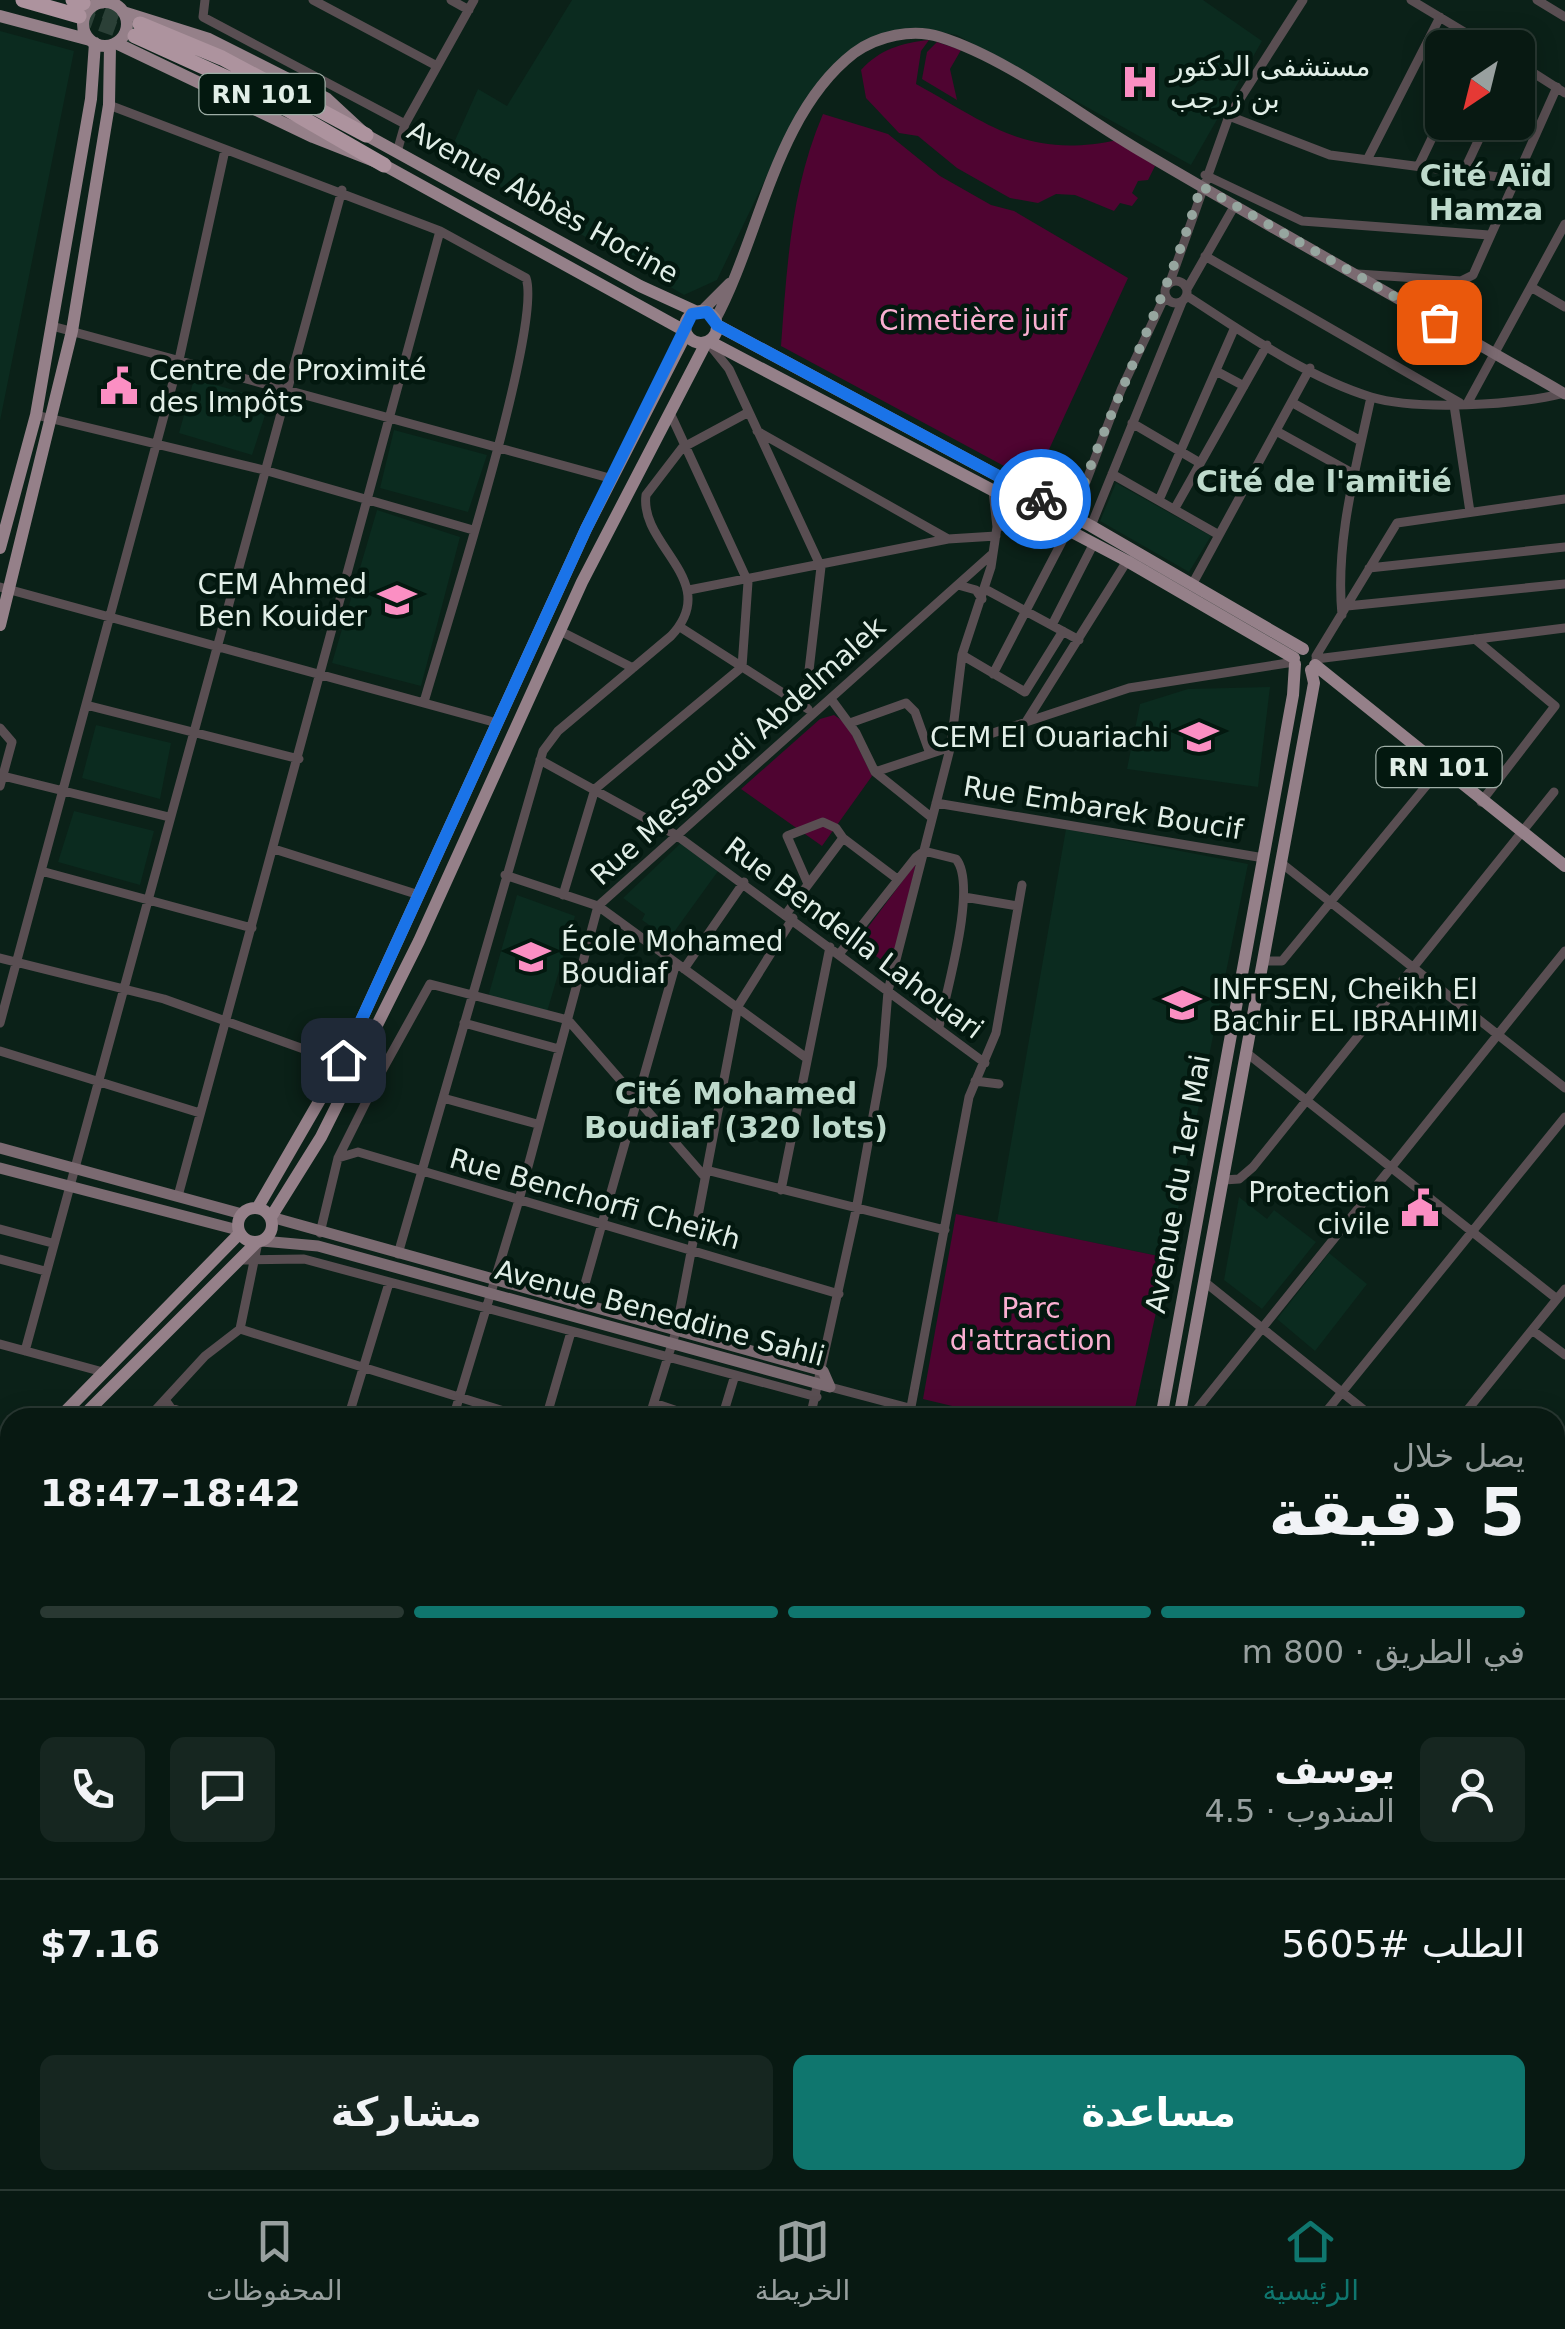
<!DOCTYPE html>
<html lang="ar">
<head>
<meta charset="utf-8">
<style>
  body { margin:0; font-family:"DejaVu Sans",Cairo,sans-serif; background:#162620; color:#f1f3f6; direction:rtl; height:100vh; display:flex; flex-direction:column; font-size:38px; white-space:nowrap }
  * { box-sizing:border-box; margin:0 }
  p { font-size:32px; color:#98a09f }
  .icon { flex:none; width:55px; height:55px; fill:none; stroke:currentColor; stroke-width:2; stroke-linecap:round; stroke-linejoin:round }
  .map { position:relative; flex:1; overflow:hidden; direction:ltr }
  .sheet { position:absolute; left:0px; top:1408px; width:1565px; height:782px; display:flex; flex-direction:column; background:#081912; border-radius:30px 30px 0 0; box-shadow:0 5px 25px #0003,0 0 0 2px #293832; direction:rtl }
  .sheet>* { flex:none }
  .needle { width:65px; rotate:215deg }
  .controls { position:absolute; left:1425px; top:30px; display:grid; gap:20px }
  .controls a { display:grid; place-items:center; width:110px; height:110px; border-radius:15px; background:#081912; box-shadow:0 5px 25px #0003,0 0 0 2px #293832; font-size:50px }
  .pin { position:absolute; display:grid; place-items:center; width:85px; height:85px; color:#fff; margin:-42px; border-radius:20px; box-shadow:0 5px 15px #0006 }
  .courier { position:absolute; display:grid; place-items:center; width:100px; height:100px; margin:-50px; border:8px solid #1a73e8; border-radius:50%; background:#fff; color:#222; box-shadow:0 2px 12px #0007 }
  .head em { font-style:normal; font-weight:600 }
  .head div { display:flex; flex-direction:column-reverse }
  .head { display:flex; align-items:center; justify-content:space-between; height:170px; padding:0 40px }
  h1 { font-size:65px; font-weight:600; line-height:75px }
  .bar { display:grid; grid-template-columns:repeat(4,1fr); gap:15px 10px; align-content:center; height:120px; padding:0 40px }
  .bar i { height:12px; border-radius:8px; background:#293832 }
  .bar .current { background:#0f766e }
  .bar p { grid-column:span 4 }
  .line { display:flex; align-items:center; gap:25px; padding:0 40px; border-top:2px solid #293832 }
  .line div { flex:1 }
  .round { display:grid; place-items:center; flex:none; width:105px; height:105px; border-radius:15px; background:#162620 }
  .action { display:flex; gap:20px; margin-top:auto; padding:20px 40px }
  .action a { flex:1; height:115px; border-radius:15px; background:#0f766e; color:#fff; font-size:40px; font-weight:600; line-height:115px; text-align:center }
  .action a+a { background:#162620; color:#f1f3f6 }
  .tabs { display:flex; justify-content:space-around; align-items:center; height:140px; border-top:2px solid #293832; background:#081912; font-size:28px; color:#98a09f }
  .tabs a { display:grid; justify-items:center; gap:5px }
  .tabs .current { color:#0f766e }
  .map>svg:first-child { display:block }
</style>
</head>
<body>
<div class="map">
<svg width="1565" height="2189" viewBox="0 0 1565 2189">
  <rect width="100%" height="100%" fill="#0b2118"/>
  <path fill="#0b2b1f" d="M572,0H1203L1262,41L1191,165L957,35L918,28L864,44L793,121L717,280L684,295L448,156L478,89L507,106Z
    M0,31L74,51L0,421Z
    M194,379L270,400L252,455L179,433Z
    M394,430L487,455L468,512L380,488Z
    M1116,483L1211,536L1189,572L1100,521Z
    M377,510L460,537L421,686L332,663Z
    M1270,687L1258,787L1127,769L1140,704L1188,689Z
    M96,725L171,743L160,799L82,778Z
    M74,811L154,831L140,885L58,862Z
    M1066,829L1248,864L1168,1258L997,1223Z
    M683,841L721,867L669,939L642,920L645,914L623,898Z
    M517,895L575,916L547,1012L488,997Z
    M1239,1197L1267,1219L1274,1210L1316,1242L1262,1309L1224,1280Z
    M1329,1253L1367,1284L1315,1351L1277,1319Z
    M302,2180H445L447,2189H305Z"/>
  <path fill="#4f0431" d="M929,40L921,51L916,84C992,126 1027,159 1118,140L1155,166L1148,180L1138,181L1132,193L1138,198L1132,206L1120,203L1114,211L1075,195L1056,194L1038,203L1010,198L994,189L957,168L918,136L899,133L866,98L861,70C880,49 902,43 929,40Z
    M937,42L961,50L950,69L957,100L922,79L927,52Z
    M823,114L888,134L940,176L991,205L1014,211L1128,278L1034,482L781,346C787,265 791,189 823,114Z
    M834,715L847,724L872,776L822,846L741,789L820,719Z
    M916,863L892,968L857,942Z
    M956,1214L1168,1258L1133,1417H998L923,1399Z"/>
  <g fill="none" stroke-linecap="round" stroke-linejoin="round">
    <path stroke="#2b4037" stroke-width="15" stroke-dasharray="15 8" stroke-linecap="butt" d="M83,3L136,23
      M79,16L135,36"/>
    <path stroke="#594e52" stroke-width="9" d="M205,0L203,17L405,124
      M313,0L437,66
      M451,0L469,10
      M1411,0L1491,48
      M1537,0L1565,17
      M1518,63L1565,93
      M109,105L440,231L526,278C543,326 443,635 424,702
      M1229,116L1330,155L1514,179
      M397,152L405,124L474,0
      M1368,158L1440,17
      M1419,165L1442,117
      M1463,173L1487,122
      M1205,175L1302,221L1489,235
      M1205,256L1460,403
      M1358,274L1461,281L1473,275L1557,87
      M1165 292a11 11 0 1 1 22 0a11 11 0 1 1-22 0Z
      M1170,282L1229,116L1303,0
      M1531,287L1565,307
      M1187,289L1235,205
      M1187,296C1243,332 1306,377 1371,397C1417,411 1517,405 1564,393
      M52,326L613,479
      M709,344L729,369L821,567L805,705
      M1216,371L1244,386
      M1293,403L1359,440
      M1467,404L1565,224
      M1454,405L1470,512
      M36,415L264,470L473,530
      M1132,423L1200,463
      M757,431L948,539
      M1278,432L1352,473
      M1112,474L1219,535
      M1159,500L1235,327
      M1175,508L1267,345
      M1073,516L1121,390L1165,296
      M1091,526L1182,302
      M997,527L1043,518
      M1369,568L1565,547
      M1193,583L1310,368
      M958,585L976,590L982,599
      M0,587L497,723
      M985,589L1079,640
      M689,590L948,539L996,536
      M1347,606L1565,584
      M1342,615C1335,541 1356,468 1371,397
      M1052,625L1094,543
      M680,627L808,709
      M560,631L633,668
      M1475,639L1555,706L1481,802
      M962,655L1025,692L1063,631
      M1316,656L1397,523L1565,499
      M1316,659L1565,628
      M993,674L1068,530
      M831,699L856,733L875,772L931,817
      M86,705L299,759
      M1026,722L1127,561
      M850,723L906,703L915,712L929,751
      M0,728L12,742L0,786
      M540,760L676,835L985,1063
      M875,772L1129,688L1294,662
      M3,776L169,817
      M936,803L1264,858
      M274,849L416,894
      M1280,862L1565,1088
      M41,871L252,928
      M505,875L598,906L805,1057
      M808,884L787,836L823,822L836,828L843,838
      M563,895L595,789L742,667L748,582L670,413
      M964,897L1018,906
      M786,914L843,838L896,878
      M840,953L916,857L924,851L956,859C978,885 946,992 939,1027
      M0,958L164,999L379,1076L430,984L568,1020L705,1177
      M1264,961H1282L1440,769
      M684,969L744,882
      M0,1023L179,360L225,150
      M464,1023L559,1049
      M0,1051L200,1113
      M1248,1054L1557,1299
      M975,1081L999,1084
      M443,1098L537,1124
      M338,1158L358,1152L839,1294
      M706,1170L945,1230
      M1224,1180L1239,1179L1253,1167L1554,792
      M781,1190L830,947
      M178,1196L440,231
      M0,1229L52,1243
      M320,1233L338,1158L379,1076
      M398,1254L543,751L558,731L671,636C723,581 639,546 646,495L682,448L747,413
      M0,1259L45,1271
      M238,1260L304,1259L817,1397
      M1206,1283L1374,1418
      M579,1305L676,963
      M240,1329L258,1242
      M1532,1330L1565,1355
      M0,1344L103,1372
      M25,1351L342,190
      M830,1387L947,1418
      M166,1401L171,1408L201,1418
      M654,1403L698,1418
      M911,1407L969,1097L996,1033L1022,885
      M148,1418L205,1356L240,1329L526,1418
      M348,1418L389,1283
      M453,1418L519,1200L598,906L991,555
      M546,1418L571,1332
      M649,1418L676,1331L738,1006L793,918
      M722,1418L735,1375
      M810,1418L856,1210L882,1066L888,991L951,745L962,655L991,567L997,527L993,491
      M1190,1418L1565,951
      M1321,1418L1565,1117
      M1461,1418L1565,1289
      M1555,1473L1565,1461
      M1555,1561L1565,1570
      M0,1562L10,1552
      M1555,1663L1565,1650
      M0,1671L10,1661
      M0,1782L10,1772
      M1555,1790L1565,1798
      M0,1795L10,1797
      M1555,1840L1565,1828
      M0,1874L10,1876
      M1555,2019L1565,2020
      M0,2131L10,2134
      M113,2180L140,2189
      M451,2180L452,2189"/>
    <path stroke="#7b6a71" stroke-width="11" d="M102,3L103,0
      M702,311L730,283
      M715,320C760,237 775,114 854,53C877,36 913,28 940,37C1010,59 1080,116 1144,153C1283,235 1425,313 1565,394
      M0,1148L242,1214
      M0,1168L238,1230
      M271,1217L823,1371L830,1387
      M262,1241L318,1246L830,1387
      M176,2189L177,2180
      M200,2189L206,2180"/>
    <path stroke="#958089" stroke-width="12" d="M83 24a22 22 0 1 1 44 0a22 22 0 1 1-44 0Z
      M123,12L209,39L326,98L366,135L640,286L697,312
      M0,16L90,40
      M116,43L313,137L384,165L685,331
      M685 327a16 16 0 1 1 32 0a16 16 0 1 1-32 0Z
      M717,325L1091,526L1303,649
      M709,341L1127,561L1294,658
      M0,548L36,415L91,99L95,43
      M0,625L72,331L109,105L110,46
      M1315,665L1565,866
      M258,1207L343,1060L586,529L686,334
      M238 1225a17 17 0 1 1 34 0a17 17 0 1 1-34 0Z
      M271,1217L321,1137L419,941L582,582L706,343
      M59,1418L240,1233
      M81,1418L257,1242
      M1161,1418L1293,695L1295,664
      M1179,1418L1314,683L1311,670
      M0,1477L10,1467
      M0,1496L10,1486
      M0,1965L10,1967
      M0,2031L10,2034
      M1555,2126L1565,2127
      M1016,2188L1018,2180
      M1033,2189L1036,2180"/>
    <path stroke="#ad939e" stroke-width="15" d="M23,0L79,16
      M73,0L83,3
      M140,24L222,58L366,135
      M135,36L252,89L384,165"/>
    <g stroke="#8e9f97" stroke-width="6">
      <path id="rail" d="M1361,2189L1440,2180
        M1521,2189L1565,2178"/>
    </g>
    <use href="#rail" stroke="#03180f" stroke-width="2.5" stroke-dasharray="8" stroke-linecap="butt"/>
  </g>
  <g fill="none" stroke-linecap="round" stroke-linejoin="round">
    <path stroke="#96a69f" stroke-width="10" stroke-dasharray="0 18" d="M1041,499L1073,516C1110,402 1168,300 1201,186L1439,322"/>
    <path stroke="#1a73e8" stroke-width="12" d="M343,1060L586,529L692,314L707,312L717,325L1041,499"/>
  </g>
  <defs>
    <g id="hospital-bare" transform="scale(3)"><path d="M-5-5h3v3.5h4V-5h3V5h-3V1.5h-4V5h-3Z" fill="#fb8fc3" stroke="#03180f" stroke-width="2.5" paint-order="stroke"/></g>
    <g id="civic-bare" transform="scale(3)"><path d="M-.6-6.5H3V-4.5H.6V-3L4-1V1h2V6H-6V1h2V-1L-.6-3ZM-1.2 2.5V6h2.4V2.5Z" fill="#fb8fc3" stroke="#03180f" stroke-width="2.5" paint-order="stroke"/></g>
    <g id="school-bare" transform="scale(3)"><path d="M0-5L7-2L0 1L-7-2ZM-4 1L0 2.5L4 1V4Q0 6-4 4Z" fill="#fb8fc3" stroke="#03180f" stroke-width="2.5" paint-order="stroke"/></g>
    <g id="university-bare" transform="scale(3)"><path d="M0-5L7-2L0 1L-7-2ZM-4 1L0 2.5L4 1V4Q0 6-4 4Z" fill="#fb8fc3" stroke="#03180f" stroke-width="2.5" paint-order="stroke"/></g>
  </defs>
  <g fill-rule="evenodd">
    <use href="#hospital-bare" x="1140" y="82"/>
    <use href="#civic-bare" x="119" y="386"/>
    <use href="#school-bare" x="397" y="600"/>
    <use href="#school-bare" x="1199" y="737"/>
    <use href="#school-bare" x="531" y="957"/>
    <use href="#university-bare" x="1182" y="1005"/>
    <use href="#civic-bare" x="1420" y="1208"/>
  </g>
  <g text-anchor="middle" dominant-baseline="central" stroke-width="9" stroke-linejoin="round" paint-order="stroke">
    <g fill="#03180f" stroke="#9eaea6" stroke-width="2.5">
      <rect x="199.5" y="74" width="125" height="40" rx="8"/>
      <rect x="1376.5" y="747" width="125" height="40" rx="8"/>
    </g>
    <g font-size="25" font-weight="bold" fill="#e1eee7">
      <text x="262" y="94">RN 101</text>
      <text x="1439" y="767">RN 101</text>
    </g>
    <g font-size="28" fill="#e1eee7" stroke="#03180f" text-anchor="start">
      <text x="1170" y="66">مستشفى الدكتور<tspan x="1170" dy="32">بن زرجب</tspan></text>
      <text x="149" y="370">Centre de Proximité<tspan x="149" dy="32">des Impôts</tspan></text>
      <text x="367" y="584" text-anchor="end">CEM Ahmed<tspan x="367" dy="32">Ben Kouider</tspan></text>
      <text x="1169" y="737" text-anchor="end">CEM El Ouariachi</text>
      <text x="561" y="941">École Mohamed<tspan x="561" dy="32">Boudiaf</tspan></text>
      <text x="1212" y="989">INFFSEN, Cheikh El<tspan x="1212" dy="32">Bachir EL IBRAHIMI</tspan></text>
      <text x="1390" y="1192" text-anchor="end">Protection<tspan x="1390" dy="32">civile</tspan></text>
    </g>
    <g font-size="28" fill="#e1eee7" stroke="#03180f">
      <text transform="translate(543 202) rotate(29)">Avenue Abbès Hocine</text>
      <text transform="translate(738 751) rotate(-42)">Rue Messaoudi Abdelmalek</text>
      <text transform="translate(1103 808) rotate(9)">Rue Embarek Boucif</text>
      <text transform="translate(854 938) rotate(37)">Rue Bendella Lahouari</text>
      <text transform="translate(1178 1184) rotate(-80)">Avenue du 1er Mai</text>
      <text transform="translate(595 1199) rotate(16)">Rue Benchorfi Cheïkh</text>
      <text transform="translate(660 1313) rotate(15)">Avenue Beneddine Sahli</text>
    </g>
    <g font-size="28" fill="#faafd1" stroke="#03180f">
      <text x="973" y="320">Cimetière juif</text>
      <text x="1031" y="1308">Parc<tspan x="1031" dy="32">d'attraction</tspan></text>
    </g>
    <g font-size="30" font-weight="bold" fill="#bedacc" stroke="#03180f">
      <text x="1486" y="175">Cité Aïd<tspan x="1486" dy="34">Hamza</tspan></text>
      <text x="1324" y="481">Cité de l'amitié</text>
      <text x="736" y="1093">Cité Mohamed<tspan x="736" dy="34">Boudiaf (320 lots)</tspan></text>
    </g>
  </g>
</svg>
<div class="controls">
<a><svg class="needle" viewBox="-14 -14 28 28"><path d="M0-13l5 13h-10z" fill="#e53935"/><path d="M0 13l5-13h-10z" fill="#98a09f"/></svg></a>
</div>
<div class="pin" style="left:1439px;top:322px;background:#ea580c"><svg class="icon" aria-label="bag" viewBox="0 0 24 24"><path d="M5 8h14l-1 12H6zM9 8a3 3 0 0 1 6 0"/></svg></div>
<div class="pin" style="left:343px;top:1060px;background:#1f2937"><svg class="icon" aria-label="home" viewBox="0 0 24 24"><path d="M3 11l9-7 9 7M6 9v11h12V9"/></svg></div>
<div class="courier" style="left:1041px;top:499px"><svg class="icon" aria-label="bike" viewBox="0 0 24 24"><circle cx="6" cy="16" r="4"/><circle cx="18" cy="16" r="4"/><path d="M6 16l4-8h5l3 8M10 8l3 8H6M13 5h3"/></svg></div>
<section class="sheet">
<div class="head"><div><h1>5 دقيقة</h1><p>يصل خلال</p></div><em>18:42–18:47</em></div>
<div class="bar"><i class="current"></i><i class="current"></i><i class="current"></i><i></i><p>في الطريق · 800 m</p></div>
<div class="line" style="height:180px"><a class="round"><svg class="icon" aria-label="person" viewBox="0 0 24 24"><circle cx="12" cy="8" r="4"/><path d="M4 21q1-7 8-7t8 7"/></svg></a><div><b>يوسف</b><p>المندوب · 4.5</p></div><a class="round"><svg class="icon" aria-label="chat" viewBox="0 0 24 24"><path d="M4 5h16v11H9l-5 4z"/></svg></a><a class="round"><svg class="icon" aria-label="phone" viewBox="0 0 24 24"><path d="M5 4h4l2 5-3 2q2 4 5 5l2-3 5 2v4C11 20 4 13 5 4z"/></svg></a></div>
<div class="line" style="height:130px"><div>الطلب #5605</div><b>$7.16</b></div>
<div class="action"><a>مساعدة</a><a>مشاركة</a></div>
</section>
</div>
<nav class="tabs">
<a class="current"><svg class="icon" aria-label="home" viewBox="0 0 24 24"><path d="M3 11l9-7 9 7M6 9v11h12V9"/></svg>الرئيسية</a>
<a><svg class="icon" aria-label="map" viewBox="0 0 24 24"><path d="M3 6l6-2 6 2 6-2v14l-6 2-6-2-6 2zM9 4v14M15 6v14"/></svg>الخريطة</a>
<a><svg class="icon" aria-label="saved" viewBox="0 0 24 24"><path d="M7 4h10v16l-5-4-5 4z"/></svg>المحفوظات</a>
</nav>
</body>
</html>
